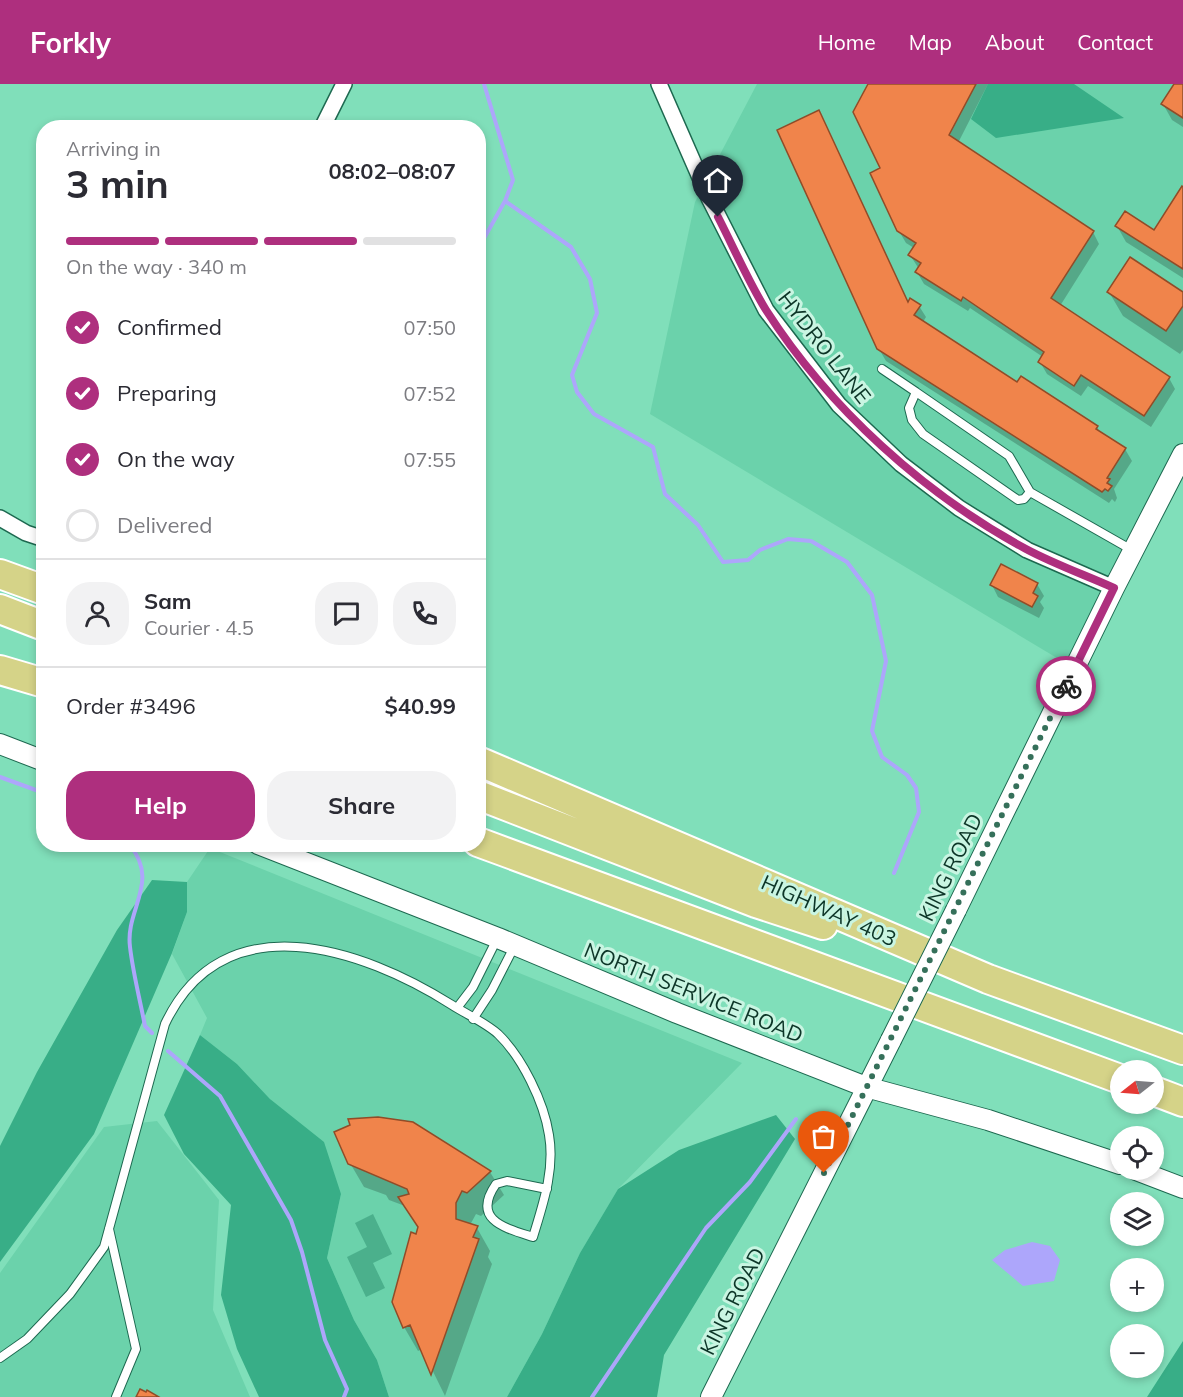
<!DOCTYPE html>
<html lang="en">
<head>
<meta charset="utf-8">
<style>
  body { margin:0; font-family:Mulish,sans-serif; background:#f2f2f3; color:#2b2b33; height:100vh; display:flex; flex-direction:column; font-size:22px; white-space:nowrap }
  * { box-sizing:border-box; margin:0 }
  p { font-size:20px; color:#7c7c81 }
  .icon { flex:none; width:33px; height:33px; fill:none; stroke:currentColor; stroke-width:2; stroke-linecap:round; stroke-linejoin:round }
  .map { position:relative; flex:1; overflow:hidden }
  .sheet { position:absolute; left:36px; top:36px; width:450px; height:732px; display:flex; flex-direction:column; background:#fff; border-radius:24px; box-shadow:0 3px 9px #0003 }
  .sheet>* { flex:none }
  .needle { width:39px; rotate:253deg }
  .fabs { position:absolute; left:1110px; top:976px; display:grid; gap:12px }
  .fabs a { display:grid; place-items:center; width:54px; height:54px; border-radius:50%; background:#fff; box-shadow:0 3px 9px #0003; font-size:30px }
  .pin { position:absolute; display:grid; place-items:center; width:51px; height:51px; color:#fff; margin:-62px -26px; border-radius:50% 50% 50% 0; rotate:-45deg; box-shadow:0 0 6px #0007 }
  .pin .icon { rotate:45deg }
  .courier { position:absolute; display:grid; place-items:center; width:60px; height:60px; margin:-30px; border:4px solid #ae2f7e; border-radius:50%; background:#fff; color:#222; box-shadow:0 2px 8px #0007 }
  .headline em { font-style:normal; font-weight:700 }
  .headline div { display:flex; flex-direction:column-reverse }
  .headline { display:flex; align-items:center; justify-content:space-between; height:102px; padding:0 30px }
  h1 { font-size:39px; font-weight:700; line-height:45px }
  .bar { display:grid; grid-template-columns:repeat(4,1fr); gap:9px 6px; align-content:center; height:72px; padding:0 30px }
  .bar i { height:8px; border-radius:4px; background:#e1e1e2 }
  .bar .active { background:#ae2f7e }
  .bar p { grid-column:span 4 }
  .line { display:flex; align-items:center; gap:15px; padding:0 30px; border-top:2px solid #e1e1e2 }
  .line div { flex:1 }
  .round { display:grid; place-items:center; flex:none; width:63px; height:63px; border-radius:24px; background:#f2f2f3 }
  ol { padding:0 30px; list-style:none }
  li { display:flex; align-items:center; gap:18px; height:66px }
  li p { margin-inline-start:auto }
  li .icon { padding:6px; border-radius:50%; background:#ae2f7e; color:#fff; stroke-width:4 }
  li:last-child { color:#7c7c81 }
  li i { width:33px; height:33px; border:3px solid #e1e1e2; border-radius:50% }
  .primary-button { display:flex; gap:12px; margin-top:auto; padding:12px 30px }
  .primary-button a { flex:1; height:69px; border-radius:24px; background:#ae2f7e; color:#fff; font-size:24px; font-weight:700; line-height:69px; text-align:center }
  .primary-button a+a { background:#f2f2f3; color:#2b2b33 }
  header { display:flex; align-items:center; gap:36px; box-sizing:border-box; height:84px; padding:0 30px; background:#ae2f7e; color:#fff }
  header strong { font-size:28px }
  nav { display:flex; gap:33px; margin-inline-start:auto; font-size:21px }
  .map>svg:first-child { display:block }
</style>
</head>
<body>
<header>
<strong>Forkly</strong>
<nav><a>Home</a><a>Map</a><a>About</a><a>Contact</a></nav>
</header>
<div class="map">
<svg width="1183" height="1313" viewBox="0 0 1183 1313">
  <rect width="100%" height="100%" fill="#80dfba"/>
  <path fill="#6bd2ab" d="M757,0H1183V359L1067,580L650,330L695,118Z
    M210,764L742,979L618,1105L580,1169L542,1250L507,1313H389L377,1276L354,1236L327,1174L341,1110L270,1015L237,980L200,951L207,934L172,870L187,828V798Z
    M157,1037L219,1116L213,1226L250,1313H0V1189L104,1043Z"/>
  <path fill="#4bb08c" d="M373,1130L392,1170L373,1179L385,1204L366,1213L347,1173L367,1163L355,1139Z"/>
  <path fill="#38ae87" d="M988,0H1074L1124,34L996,54L971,35Z
    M152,796L187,798V828L172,869L94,1050L0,1178V1062L37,988L117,846Z
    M200,951L237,980L270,1015L324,1058L341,1110L327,1174L354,1236L377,1276L389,1313H259L237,1265L221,1211L231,1121L184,1070L164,1031Z
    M776,1031L795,1055L664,1271L657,1313H507L542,1250L580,1169L618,1105L679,1066Z
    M1183,1257V1313H1147Z"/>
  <path fill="#ada6fb" d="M1032,1158L1050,1162L1060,1176L1054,1197L1023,1202L992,1176L1005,1166Z"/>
  <path fill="#0003" d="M869,0H988L958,59L1093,148L1099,160L1060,222L1169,294L1175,305L1151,343L1088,302L1081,312L1047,290L1040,278L1043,273L970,224L968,227L924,200L917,188L919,185L910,171L914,164L906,159L899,147L882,85Z
    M1176,0H1183V43L1172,36L1163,20Z
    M819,28L908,220L919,222L926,233L923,238L1018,300L1097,343L1100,349L1125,365L1132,377L1114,405L1117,414L1115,418L1112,415L1109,419L886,277L879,265Z
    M1183,104V194L1126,158L1117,142L1155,148Z
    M1109,208L1183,210V266L1180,270L1123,232Z
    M1037,500L1044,512L1040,518L1044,524L1039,534L998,513L992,501Z
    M412,1040L490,1088L504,1111L481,1132L476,1130L470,1141L477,1144L490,1167L488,1173L492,1180L445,1312L422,1265L418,1267L404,1243L419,1145L405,1122L389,1116L386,1111L364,1103L350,1079Z"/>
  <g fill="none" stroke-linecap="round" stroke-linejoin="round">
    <path stroke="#ada6fb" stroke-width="4" d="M505,117L571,163L590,195L597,229L572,291L577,308L594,330L653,363L665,410L698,441L723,478L748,476L760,466L788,455L811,457L847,478L872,511L886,577L872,647L882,673L907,691L916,704L919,728L894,789
      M478,165L505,117L513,96L484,0
      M0,693L44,709
      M129,760C161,798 125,825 130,863C133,889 140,916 145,942L152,949
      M168,967L220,1012L291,1136L302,1168L325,1256L347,1305L344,1313
      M592,1313L706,1144L750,1098L796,1035"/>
  </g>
  <path fill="#f0844b" stroke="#914c28" stroke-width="1.5" d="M868,0H976L949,51L1094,147L1051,214L1170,293L1144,332L1081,291L1074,302L1038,278L1044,268L963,213L961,217L915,188L921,179L908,171L916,159L897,147L870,89L880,84L853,28Z
    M1174,0H1183V34L1161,20Z
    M819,26L908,218L910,214L921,221L914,231L1017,298L1021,292L1098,342L1096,345L1126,364L1107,394L1110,395L1107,399L1112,402L1108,407L1105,405L1102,408L877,265L777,46Z
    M1182,102L1183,103V185L1115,142L1125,127L1154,146Z
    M1130,173L1183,208V222L1166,247L1107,208Z
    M1001,480L1038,499L1033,509L1038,512L1032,523L990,501Z
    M378,1033L413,1038L491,1087L467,1109L462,1107L456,1119V1135L478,1142L473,1153L479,1155L431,1291L410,1241L403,1244L392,1218L411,1148L416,1150L418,1143L398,1113L409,1110L407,1105L348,1080L334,1048L350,1041L348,1035Z
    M140,1305L146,1308L147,1306L159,1313H136Z"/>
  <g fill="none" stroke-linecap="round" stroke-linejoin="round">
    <g stroke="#1d6950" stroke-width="10">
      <path id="service" d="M882,285L916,308
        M1030,408L1024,415L1018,416L923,350L912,336L909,324L916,308L1009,372L1030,408L1132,466
        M457,924L473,903L497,855
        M473,935L492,906L514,863
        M109,1145L136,1265L116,1313
        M0,1274L27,1255L70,1210L104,1163L165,940C223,817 362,864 452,921C466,930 486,939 498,950C522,973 544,1018 549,1051C555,1086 543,1120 533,1153C505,1144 471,1136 496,1100L507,1097L547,1105"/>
    </g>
    <g stroke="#1d6950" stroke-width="18">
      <path id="minor" d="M659,0L709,114L766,226L839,321L901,380L959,424L1027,466L1114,504
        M322,44L344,0
        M0,434L26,449L44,455"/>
    </g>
    <g stroke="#1d6950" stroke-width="22">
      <path id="tertiary" d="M0,660L44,677
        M258,760L498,854L677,929L866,1003L988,1036L1120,1080
        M956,826L1114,504L1183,370
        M1136,1086L1183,1104
        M711,1313L891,956"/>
    </g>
    <g stroke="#fff" stroke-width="32">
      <path id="motorway" d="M0,490L44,506
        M0,525L44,542
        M0,586L44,599
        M478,677L988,895L1183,966
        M478,711L756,819L823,841
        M478,758L1120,995
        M1154,1007L1183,1018"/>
    </g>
    <use href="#service" stroke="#fff" stroke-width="8"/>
    <use href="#minor" stroke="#fff" stroke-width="15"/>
    <use href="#tertiary" stroke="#fff" stroke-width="20"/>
    <use href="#motorway" stroke="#d5d388" stroke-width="28"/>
    <g stroke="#1d6950" stroke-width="22" stroke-linecap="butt">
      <path id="tertiary-bridge" d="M891,956L956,826"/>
    </g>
    <use href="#tertiary-bridge" stroke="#fff" stroke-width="20"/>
  </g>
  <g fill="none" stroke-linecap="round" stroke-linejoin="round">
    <path stroke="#35705a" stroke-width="6" stroke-dasharray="0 10.8" d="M824,1089L1066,602"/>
    <path stroke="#ae2f7e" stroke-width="8" d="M718,133C734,164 748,197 766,226C829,324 924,410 1026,465C1054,480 1085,491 1114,504L1066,602"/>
  </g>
  <g text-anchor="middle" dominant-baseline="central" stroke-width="6" stroke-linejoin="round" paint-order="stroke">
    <g font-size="21" fill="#0c3527" stroke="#c9f5e2">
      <text transform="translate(825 263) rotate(52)">HYDRO LANE</text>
      <text transform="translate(950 783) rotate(-64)">KING ROAD</text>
      <text transform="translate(829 826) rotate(24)">HIGHWAY 403</text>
      <text transform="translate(694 908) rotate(22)">NORTH SERVICE ROAD</text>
      <text transform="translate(732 1217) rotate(-63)">KING ROAD</text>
    </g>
  </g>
</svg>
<div class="fabs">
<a><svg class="needle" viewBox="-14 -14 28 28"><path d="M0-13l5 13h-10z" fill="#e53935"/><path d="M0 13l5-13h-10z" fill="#7c7c81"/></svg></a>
<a><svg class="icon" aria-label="locate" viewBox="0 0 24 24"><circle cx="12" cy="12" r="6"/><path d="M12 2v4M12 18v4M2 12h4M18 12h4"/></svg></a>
<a><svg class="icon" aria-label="layers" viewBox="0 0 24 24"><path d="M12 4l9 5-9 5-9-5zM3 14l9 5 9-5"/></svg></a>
<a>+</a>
<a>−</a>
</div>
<div class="pin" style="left:824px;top:1089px;background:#ea580c"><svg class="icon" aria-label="bag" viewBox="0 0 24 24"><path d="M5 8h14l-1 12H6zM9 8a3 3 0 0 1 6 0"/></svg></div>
<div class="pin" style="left:718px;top:133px;background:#1f2937"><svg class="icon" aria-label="home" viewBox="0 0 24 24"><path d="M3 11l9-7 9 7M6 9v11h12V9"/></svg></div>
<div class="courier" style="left:1066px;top:602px"><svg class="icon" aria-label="bike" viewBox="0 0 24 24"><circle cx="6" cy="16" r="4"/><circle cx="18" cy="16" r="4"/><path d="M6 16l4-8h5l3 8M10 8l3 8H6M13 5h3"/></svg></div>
<section class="sheet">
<div class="headline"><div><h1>3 min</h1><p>Arriving in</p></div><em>08:02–08:07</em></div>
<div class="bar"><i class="active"></i><i class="active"></i><i class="active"></i><i></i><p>On the way · 340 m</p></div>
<ol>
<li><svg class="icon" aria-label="check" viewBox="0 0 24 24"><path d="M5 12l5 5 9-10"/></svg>Confirmed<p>07:50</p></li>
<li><svg class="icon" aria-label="check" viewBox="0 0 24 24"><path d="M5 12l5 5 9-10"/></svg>Preparing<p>07:52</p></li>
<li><svg class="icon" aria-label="check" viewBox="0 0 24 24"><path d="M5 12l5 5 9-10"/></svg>On the way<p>07:55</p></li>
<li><i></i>Delivered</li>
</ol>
<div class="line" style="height:108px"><a class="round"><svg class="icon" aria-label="person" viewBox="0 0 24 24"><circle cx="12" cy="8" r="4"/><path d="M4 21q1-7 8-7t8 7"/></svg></a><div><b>Sam</b><p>Courier · 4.5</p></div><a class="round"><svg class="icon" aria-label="chat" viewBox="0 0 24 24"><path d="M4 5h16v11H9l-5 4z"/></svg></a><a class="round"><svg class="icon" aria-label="phone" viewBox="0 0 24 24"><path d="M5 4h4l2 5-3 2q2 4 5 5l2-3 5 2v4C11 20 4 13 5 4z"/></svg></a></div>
<div class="line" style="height:78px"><div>Order #3496</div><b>$40.99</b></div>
<div class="primary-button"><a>Help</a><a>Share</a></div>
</section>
</div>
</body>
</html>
